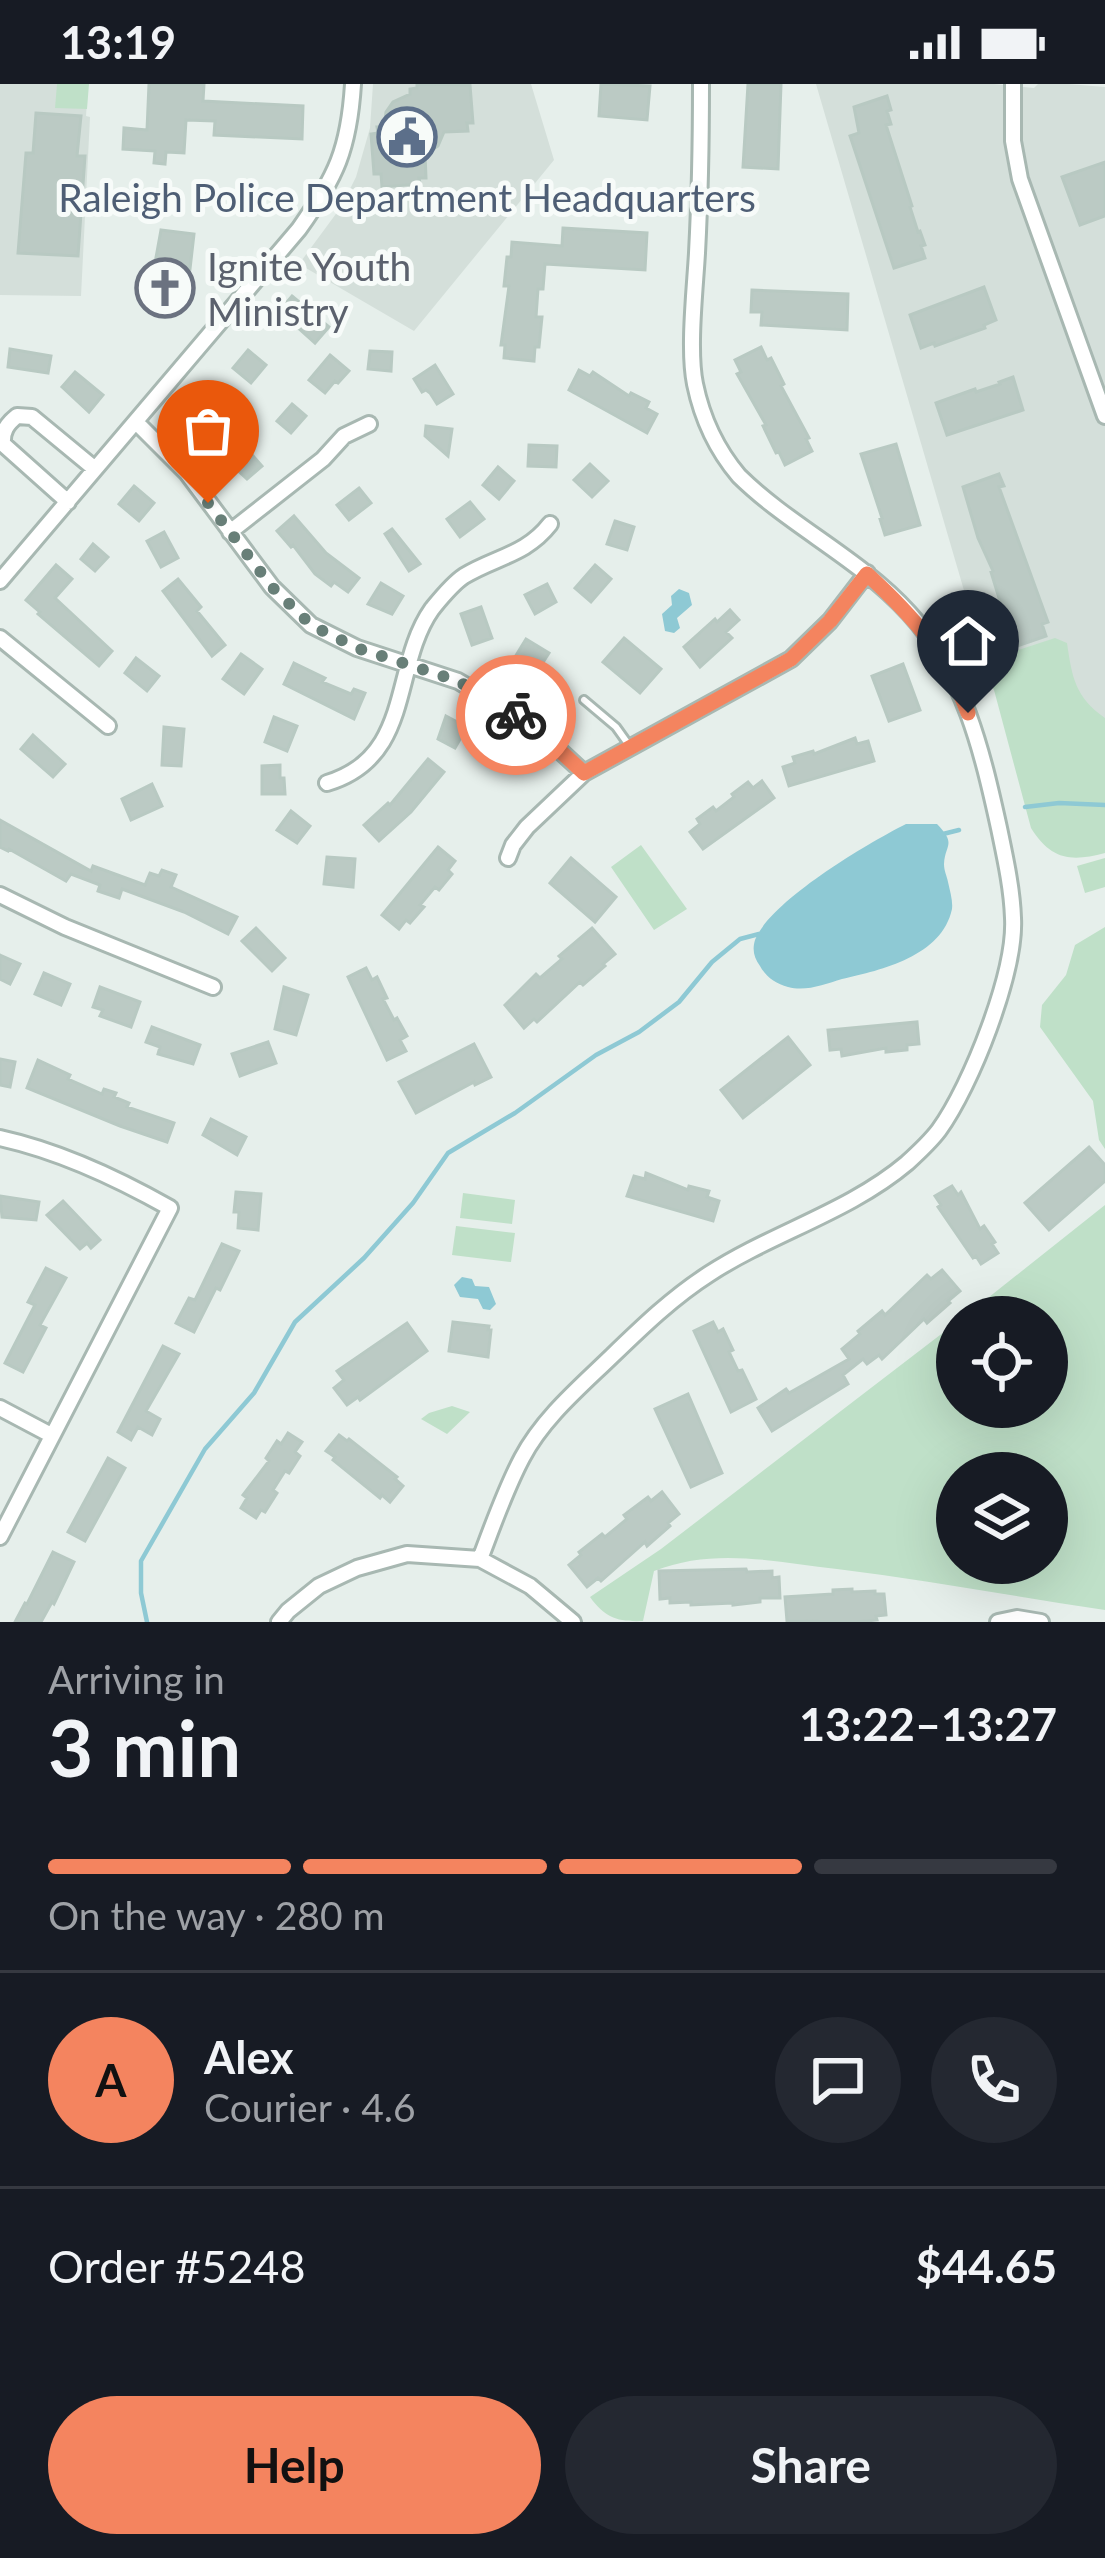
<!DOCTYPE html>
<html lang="en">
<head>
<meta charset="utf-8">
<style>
  body { margin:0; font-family:Lato,sans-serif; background:#242831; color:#f1f3f6; height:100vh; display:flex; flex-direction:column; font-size:45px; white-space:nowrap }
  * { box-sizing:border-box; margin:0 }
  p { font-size:39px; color:#9ea1a6 }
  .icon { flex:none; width:66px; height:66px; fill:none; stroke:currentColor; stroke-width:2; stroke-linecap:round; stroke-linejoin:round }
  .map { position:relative; height:1538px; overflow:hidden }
  .details { display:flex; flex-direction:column; background:#171b24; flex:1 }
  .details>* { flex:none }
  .controls { position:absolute; left:936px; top:1212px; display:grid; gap:24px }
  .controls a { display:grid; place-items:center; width:132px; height:132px; border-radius:50%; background:#171b24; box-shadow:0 12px 48px #0002; font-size:60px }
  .pin { position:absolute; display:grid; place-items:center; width:102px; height:102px; color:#fff; margin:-123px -51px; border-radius:50% 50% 50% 0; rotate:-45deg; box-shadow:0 0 12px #0007 }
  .pin .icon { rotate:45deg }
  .courier { position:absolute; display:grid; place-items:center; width:120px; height:120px; margin:-60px; border:9px solid #f4845f; border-radius:50%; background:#fff; color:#222; box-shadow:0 3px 15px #0007 }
  .overview em { font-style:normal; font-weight:700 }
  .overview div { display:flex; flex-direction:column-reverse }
  .overview { display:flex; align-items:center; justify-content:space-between; height:204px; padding:0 48px }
  h1 { font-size:78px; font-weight:700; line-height:90px }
  .bar { display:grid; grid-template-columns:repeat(4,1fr); gap:18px 12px; align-content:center; height:144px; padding:0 48px }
  .bar i { height:15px; border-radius:9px; background:#363941 }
  .bar .active { background:#f4845f }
  .bar p { grid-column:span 4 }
  .line { display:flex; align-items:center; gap:30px; padding:0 48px; border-top:3px solid #363941 }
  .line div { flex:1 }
  .round { display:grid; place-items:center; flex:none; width:126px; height:126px; border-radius:63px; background:#242831 }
  .button { display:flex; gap:24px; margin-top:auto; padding:24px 48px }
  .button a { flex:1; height:138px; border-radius:72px; background:#f4845f; color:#111; font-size:48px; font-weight:700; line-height:138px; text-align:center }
  .button a+a { background:#242831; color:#f1f3f6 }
  .status { display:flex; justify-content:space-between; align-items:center; height:84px; padding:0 60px; background:#171b24; direction:ltr }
  .status svg { height:33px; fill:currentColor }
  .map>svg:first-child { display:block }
</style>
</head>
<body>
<div class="status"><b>13:19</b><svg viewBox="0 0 49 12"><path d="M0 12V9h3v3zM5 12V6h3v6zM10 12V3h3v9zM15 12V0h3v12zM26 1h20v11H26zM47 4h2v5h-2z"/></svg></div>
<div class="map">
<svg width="1105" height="1538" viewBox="0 0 1105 1538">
  <rect width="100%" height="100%" fill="#e6efeb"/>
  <path fill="#d4dfda" d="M0,0H88L86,32L90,33L81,212L0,211Z
    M373,0H531L554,76L414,247L299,180L341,123L356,93L370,44Z
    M816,0H994L1034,4L1038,0H1068L1105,3V656L989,592Z"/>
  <path fill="#bfe0c8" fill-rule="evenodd" d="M57,0H89L87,25L55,24Z
    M1055,554L1067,559C1072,593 1075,613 1105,634V769C1071,778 1051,776 1031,744L994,606L979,579Z
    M641,761L687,825L654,846L611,783Z
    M1105,774V803L1085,809L1077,782Z
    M1105,843V1065L1099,1056L1093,1017L1040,943L1042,921L1066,891L1075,861Z
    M463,1109L515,1116L512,1140L460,1134Z
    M1105,1121V1526C1016,1513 927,1496 837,1485C774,1478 715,1463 654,1487L643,1537C618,1538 605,1534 590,1513L661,1465L957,1238V1323H1047V1233H964ZM957,1389H1047V1479H957Z
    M456,1142L515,1149L511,1178L452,1171Z
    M452,1322L470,1328L447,1350L421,1335L429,1329Z"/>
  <path fill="#8ec9d4" d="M679,505L689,509L692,521L677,534L680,544L674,549L665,547L662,530L672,521L671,512Z
    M906,740H937C957,761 945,760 944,780C944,787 947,792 948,798C950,807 953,817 952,825C942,872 882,886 842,895C825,900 806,908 788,903C776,900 766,893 760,882C754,874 752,866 755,856C770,817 868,759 906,740Z
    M462,1193L472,1195L475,1202L489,1203L496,1220L490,1226L483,1225L478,1215L460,1213L454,1201Z"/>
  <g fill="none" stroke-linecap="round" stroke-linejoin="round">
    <path stroke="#8ec9d4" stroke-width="4.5" d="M1025,723L1059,719L1105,721
      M943,750L959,746
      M147,1538L141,1509V1477L205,1365L254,1309L295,1238L364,1174L413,1119L448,1069L515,1029L596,971L639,948L679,918L712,878L740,855L759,850"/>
  </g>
  <path fill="#bbcac4" stroke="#b8c9c2" stroke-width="3" d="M149,0H204L203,17L303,22L302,55L214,51L215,37L186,36L184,69L166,68L165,80L154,79L155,67L123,65L124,44L147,46Z
    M417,0L470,1L473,39H467L468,47L444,48L438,62L425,70L426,94H419L420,100L382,103L381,90H374L371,50L378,49L377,43H384L386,28L393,18L410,10V5L417,4Z
    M601,0L650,2L647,36L599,32Z
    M748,0H781L778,85L743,83Z
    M887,12L891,26L887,27L891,40L886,41L912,122L910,123L918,148L920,147L925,161L921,162L925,174L894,184L850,52L859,49L854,23Z
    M36,29L81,32L77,72H85L78,172L18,169L26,69H33Z
    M1105,78V132L1080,141L1062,93Z
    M563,144L647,149L645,186L545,180L543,205H538L536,233H542L539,263H535L534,277L504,274L505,261H501L509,202H504L507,173H511L512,158L562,162Z
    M161,146L194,150L190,185L183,184L177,226L147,223Z
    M984,203L996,236L984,241L985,244L935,262L934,259L921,264L910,231Z
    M752,206L848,210L847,246L761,241L762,228H751Z
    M292,212L329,243L315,259L297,243L294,245L279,233L285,226L282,224Z
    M761,263L767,276L771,274L784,300L781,302L809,354L806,355L812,367L785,381L779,368L776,369L763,342L766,341L737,290L741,288L735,276Z
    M10,265L51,272L48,289L8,283Z
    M248,266L266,281L251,299L233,284Z
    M370,267L392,268L391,287L368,285Z
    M330,271L349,287L338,299L335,297L325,309L309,296Z
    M435,281L453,310L437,320L430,309L426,306L422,308L414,295Z
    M579,286L590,292L593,288L629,312L631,309L649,318L646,324L657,330L647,349L569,306Z
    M75,288L103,311L89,328L62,303Z
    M1013,293L1023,326L947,351L936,319L975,305L976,308L1000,300L999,298Z
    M209,320L227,339L213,353L194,334Z
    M292,320L306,332L291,349L277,337Z
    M426,342L452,345L448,372L425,352Z
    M240,357L262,382L247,395L223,373Z
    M896,360L920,441L885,451L880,435L882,434L861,370Z
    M529,361L557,362L556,383L528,382Z
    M590,380L608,397L592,413L574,396Z
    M498,383L514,397L499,415L483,401Z
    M999,390L1004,402L999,403L1048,538L1042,540L1046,552L1014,563L991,488L993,487L978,454L963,403Z
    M134,402L154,419L139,437L119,420Z
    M359,404L371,419L349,436L337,421Z
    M470,418L484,435L460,453L447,435Z
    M294,432L326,469L359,494L348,508L334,498L331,502L315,490L293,461L291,463L277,447Z
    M615,437L634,443L627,466L607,460Z
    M392,445L420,480L409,487L385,450Z
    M164,448L178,474L161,483L147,457Z
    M93,460L108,473L95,487L81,475Z
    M56,481L72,495L55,514L112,567L99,582L38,530L40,528L26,516Z
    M595,481L611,495L591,518L575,504Z
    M178,495L201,523L197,527L225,561L212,572L163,507Z
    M381,499L403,512L392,530L368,520Z
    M547,500L556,518L535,530L525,511Z
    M481,523L492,554L472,561L461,530Z
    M730,526L739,536L726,548L732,554L700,583L684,563L715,535L717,538Z
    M624,554L661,585L640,609L603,578Z
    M526,555L549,569L537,588L515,573Z
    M241,570L262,585L244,610L223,595Z
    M136,574L159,592L147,607L125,589Z
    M294,579L325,594L322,598L351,610L354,605L365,609L354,635L284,600Z
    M903,580L920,626L889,637L872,592Z
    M446,632L467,643L455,664L438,655Z
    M274,633L297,642L287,667L265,658Z
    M164,643L184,645L181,682L162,681Z
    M33,651L65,680L53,693L21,665Z
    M855,654L857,660L868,657L874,677L789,702L783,683L795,679L793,673L813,667L814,670Z
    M428,675L444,688L411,728L379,757L364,741L388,719L390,721Z
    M280,681V694H284L285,710H262V682Z
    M762,697L774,714L703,765L690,748L700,740L697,735L713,723L716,727L734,713L732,710L748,698L753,704Z
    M152,700L162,722L131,736L122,715Z
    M291,727L310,742L297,759L277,746Z
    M0,736L91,787L93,782L145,801L150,789L159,792L162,786L176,791L171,803L237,833L228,850L184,828L122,805L119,814L98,807L100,801L71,790L66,797L9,765L8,767L0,763Z
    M438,763L455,777L448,786L452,790L439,806L435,803L420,821L424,823L410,839L406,836L399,845L382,831Z
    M327,773L355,775L353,803L324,800Z
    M571,774L616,813L595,838L550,799Z
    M256,844L285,874L272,887L242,857Z
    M592,844L615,870L603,880L605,882L583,901L580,898L537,938L534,935L524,944L505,921L536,890L540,894L562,875L559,872Z
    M0,871L20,880L10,900L0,895Z
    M366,884L372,896L377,893L387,914L383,915L394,936L397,934L407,952L400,956L406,967L387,976L348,893Z
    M44,889L70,900L61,921L35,910Z
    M100,903L140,918L131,943L100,932L103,926L93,923Z
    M284,903L308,911L296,951L275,945Z
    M917,938L919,960L907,961V966L886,968V964L842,972L841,965L830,966L828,946Z
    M152,943L200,961L193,980L158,970L160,963L146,958Z
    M788,953L810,981L743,1034L721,1006Z
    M268,958L276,979L240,992L232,970Z
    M474,960L491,993L475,1001L474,998L416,1029L399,998Z
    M0,975L15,978L10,1003L0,1001Z
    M38,976L70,991L68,995L102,1010L104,1005L116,1009L114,1013L129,1019L127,1023L174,1039L167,1058L120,1042L27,1004Z
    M211,1035L246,1053L237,1071L203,1051Z
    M1089,1063L1105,1081V1097L1049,1146L1025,1119Z
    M646,1089L688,1106L689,1102L709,1107L707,1113L719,1117L713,1137L627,1112L634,1092L645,1095Z
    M952,1102L958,1111L961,1108L980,1145L984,1142L995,1158L992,1160L998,1169L981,1180L976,1172L973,1174L938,1123L941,1121L935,1112Z
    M236,1108L261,1110L258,1146L238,1144L239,1128H234Z
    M0,1112L39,1118L36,1136L2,1133Z
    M63,1117L100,1156L91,1164L87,1159L80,1165L47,1131Z
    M222,1160L239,1167L220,1206L216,1204L194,1248L176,1239L189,1214L195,1216Z
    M46,1184L66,1194L40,1241L46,1244L23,1288L5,1279L35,1221L28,1218Z
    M942,1186L960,1207L948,1217L950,1219L927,1239L924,1235L882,1275L879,1271L867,1280L863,1275L843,1291L848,1300L772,1347L758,1324L786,1305L789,1309L849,1275L842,1265L860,1250L858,1247L882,1227L885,1231L927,1191L931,1195Z
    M453,1238L489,1242L488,1246H491L488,1273L449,1267Z
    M713,1238L718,1248L723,1245L733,1266L729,1268L738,1287L742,1286L756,1315L731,1328L694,1247Z
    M407,1239L427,1267L360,1316L358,1313L347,1321L334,1304L344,1296L337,1287Z
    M163,1262L179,1270L146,1327L160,1335L152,1351L138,1343L131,1356L118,1348Z
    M688,1310L722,1389L691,1403L655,1325Z
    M288,1349L302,1358L295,1368L300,1372L289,1389L285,1387L273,1406L277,1409L265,1428L261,1426L256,1434L241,1424L247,1414L243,1411L269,1377L266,1374L277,1357L281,1360Z
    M339,1351L347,1357L349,1355L397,1393L395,1395L403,1402L390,1418L382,1411L380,1414L333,1376L335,1373L326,1367Z
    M108,1374L125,1384L85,1457L68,1448Z
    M662,1408L679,1430L668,1439L670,1442L647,1462L645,1458L601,1497L598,1494L587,1503L569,1481L581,1471L579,1468L602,1450L605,1453L627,1435L624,1431L648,1413L651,1417Z
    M53,1468L74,1478L54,1520L52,1518L41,1538H15L25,1519L27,1520Z
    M746,1485L747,1488L772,1487V1494L779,1493L780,1514H760V1518L733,1521V1519L691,1521V1518L670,1519V1514L660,1515L659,1487Z
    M852,1505V1508L875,1507V1510H884L886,1531L876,1532L877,1536L855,1538L787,1537L785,1513L833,1510V1506Z"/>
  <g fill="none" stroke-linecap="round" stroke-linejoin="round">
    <g stroke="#a8b8b2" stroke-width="12">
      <path id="service" d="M584,616L616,643L631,664"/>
    </g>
    <g stroke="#a8b8b2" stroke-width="20">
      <path id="minor" d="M1013,0V57L1020,95L1105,332
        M136,338L187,389L272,503L311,541L357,564L458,597L531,640L584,689
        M68,418L3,360C2,347 7,340 17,332L32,333L95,385
        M230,448L323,375L344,352L369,340
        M0,497L299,145C336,93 349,65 353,0
        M0,554L108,642
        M327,699C414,673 391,583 432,525C441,514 452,500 464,492C495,473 526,471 550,440
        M508,774L513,761L527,743L584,689L791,575L830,537L867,489
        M0,811L65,843L213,903
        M0,1054C59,1067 117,1094 170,1124L0,1453
        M0,1324L51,1351
        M480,1475C493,1441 505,1406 522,1374C543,1334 580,1303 612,1272C642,1243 673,1213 709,1190C772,1149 849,1128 907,1079C918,1069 930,1058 939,1046C971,1002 1016,888 1013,834C1012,804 1005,773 999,744C982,667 964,589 909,529C859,474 791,443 739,392C717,366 702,334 695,300C688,266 695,205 697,169C700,112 701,56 701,0
        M279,1538L288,1527L319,1502L357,1484L407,1470L480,1475L530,1502L573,1538
        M998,1538L1017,1534L1041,1538"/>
    </g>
    <use href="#service" stroke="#fff" stroke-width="6"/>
    <use href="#minor" stroke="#fff" stroke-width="14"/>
  </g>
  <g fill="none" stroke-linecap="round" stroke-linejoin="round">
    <path stroke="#687f78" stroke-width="12" stroke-dasharray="0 21.6" d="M208,419L272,503L311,541L357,564L458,597L516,631"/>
    <path stroke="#f4845f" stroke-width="15" d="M516,631L531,640L584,689L791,575L830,537L867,490C912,531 947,570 968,629"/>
  </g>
  <defs>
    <g id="civic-ring" transform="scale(3)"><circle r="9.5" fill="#f7fbf9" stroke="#5c6f8a" stroke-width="1.5"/><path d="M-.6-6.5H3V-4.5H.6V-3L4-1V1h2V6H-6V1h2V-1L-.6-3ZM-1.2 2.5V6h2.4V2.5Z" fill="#5c6f8a"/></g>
    <g id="church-ring" transform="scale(3)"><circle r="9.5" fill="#f7fbf9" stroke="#6b7280" stroke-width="1.5"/><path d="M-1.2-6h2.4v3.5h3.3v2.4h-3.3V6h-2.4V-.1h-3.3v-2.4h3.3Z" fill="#6b7280"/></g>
  </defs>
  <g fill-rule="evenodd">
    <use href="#civic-ring" x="407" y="53"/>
    <use href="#church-ring" x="165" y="204"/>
  </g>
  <g text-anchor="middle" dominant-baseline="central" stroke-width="10" stroke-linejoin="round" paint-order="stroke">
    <g font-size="39" fill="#4e5e75" stroke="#f7fbf9">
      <text x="407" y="113">Raleigh Police Department Headquarters</text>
    </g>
    <g font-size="39" fill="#5b616d" stroke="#f7fbf9" text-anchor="start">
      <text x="207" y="182">Ignite Youth<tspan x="207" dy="45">Ministry</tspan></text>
    </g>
  </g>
</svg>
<div class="controls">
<a><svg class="icon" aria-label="locate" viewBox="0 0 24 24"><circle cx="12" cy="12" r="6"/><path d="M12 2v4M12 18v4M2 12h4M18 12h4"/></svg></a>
<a><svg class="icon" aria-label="layers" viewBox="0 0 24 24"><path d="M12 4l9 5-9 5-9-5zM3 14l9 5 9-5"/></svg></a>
</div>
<div class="pin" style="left:208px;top:419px;background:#ea580c"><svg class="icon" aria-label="bag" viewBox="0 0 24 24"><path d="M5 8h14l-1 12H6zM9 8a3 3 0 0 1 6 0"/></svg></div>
<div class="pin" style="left:968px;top:629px;background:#1f2937"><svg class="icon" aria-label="home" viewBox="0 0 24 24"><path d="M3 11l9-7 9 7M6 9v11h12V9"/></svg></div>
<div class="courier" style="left:516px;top:631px"><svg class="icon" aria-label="bike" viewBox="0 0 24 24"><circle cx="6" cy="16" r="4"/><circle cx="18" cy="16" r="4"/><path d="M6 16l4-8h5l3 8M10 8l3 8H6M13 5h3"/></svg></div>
</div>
<section class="details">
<div class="overview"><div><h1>3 min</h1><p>Arriving in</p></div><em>13:22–13:27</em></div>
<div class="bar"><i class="active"></i><i class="active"></i><i class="active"></i><i></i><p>On the way · 280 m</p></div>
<div class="line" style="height:216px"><b class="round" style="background:#f4845f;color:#111">A</b><div><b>Alex</b><p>Courier · 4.6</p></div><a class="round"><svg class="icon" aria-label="chat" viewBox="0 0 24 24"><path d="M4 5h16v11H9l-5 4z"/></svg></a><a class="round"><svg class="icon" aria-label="phone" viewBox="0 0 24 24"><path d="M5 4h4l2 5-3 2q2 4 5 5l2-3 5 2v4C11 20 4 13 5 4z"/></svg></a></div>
<div class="line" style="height:156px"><div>Order #5248</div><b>$44.65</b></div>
<div class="button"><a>Help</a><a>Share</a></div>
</section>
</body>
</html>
